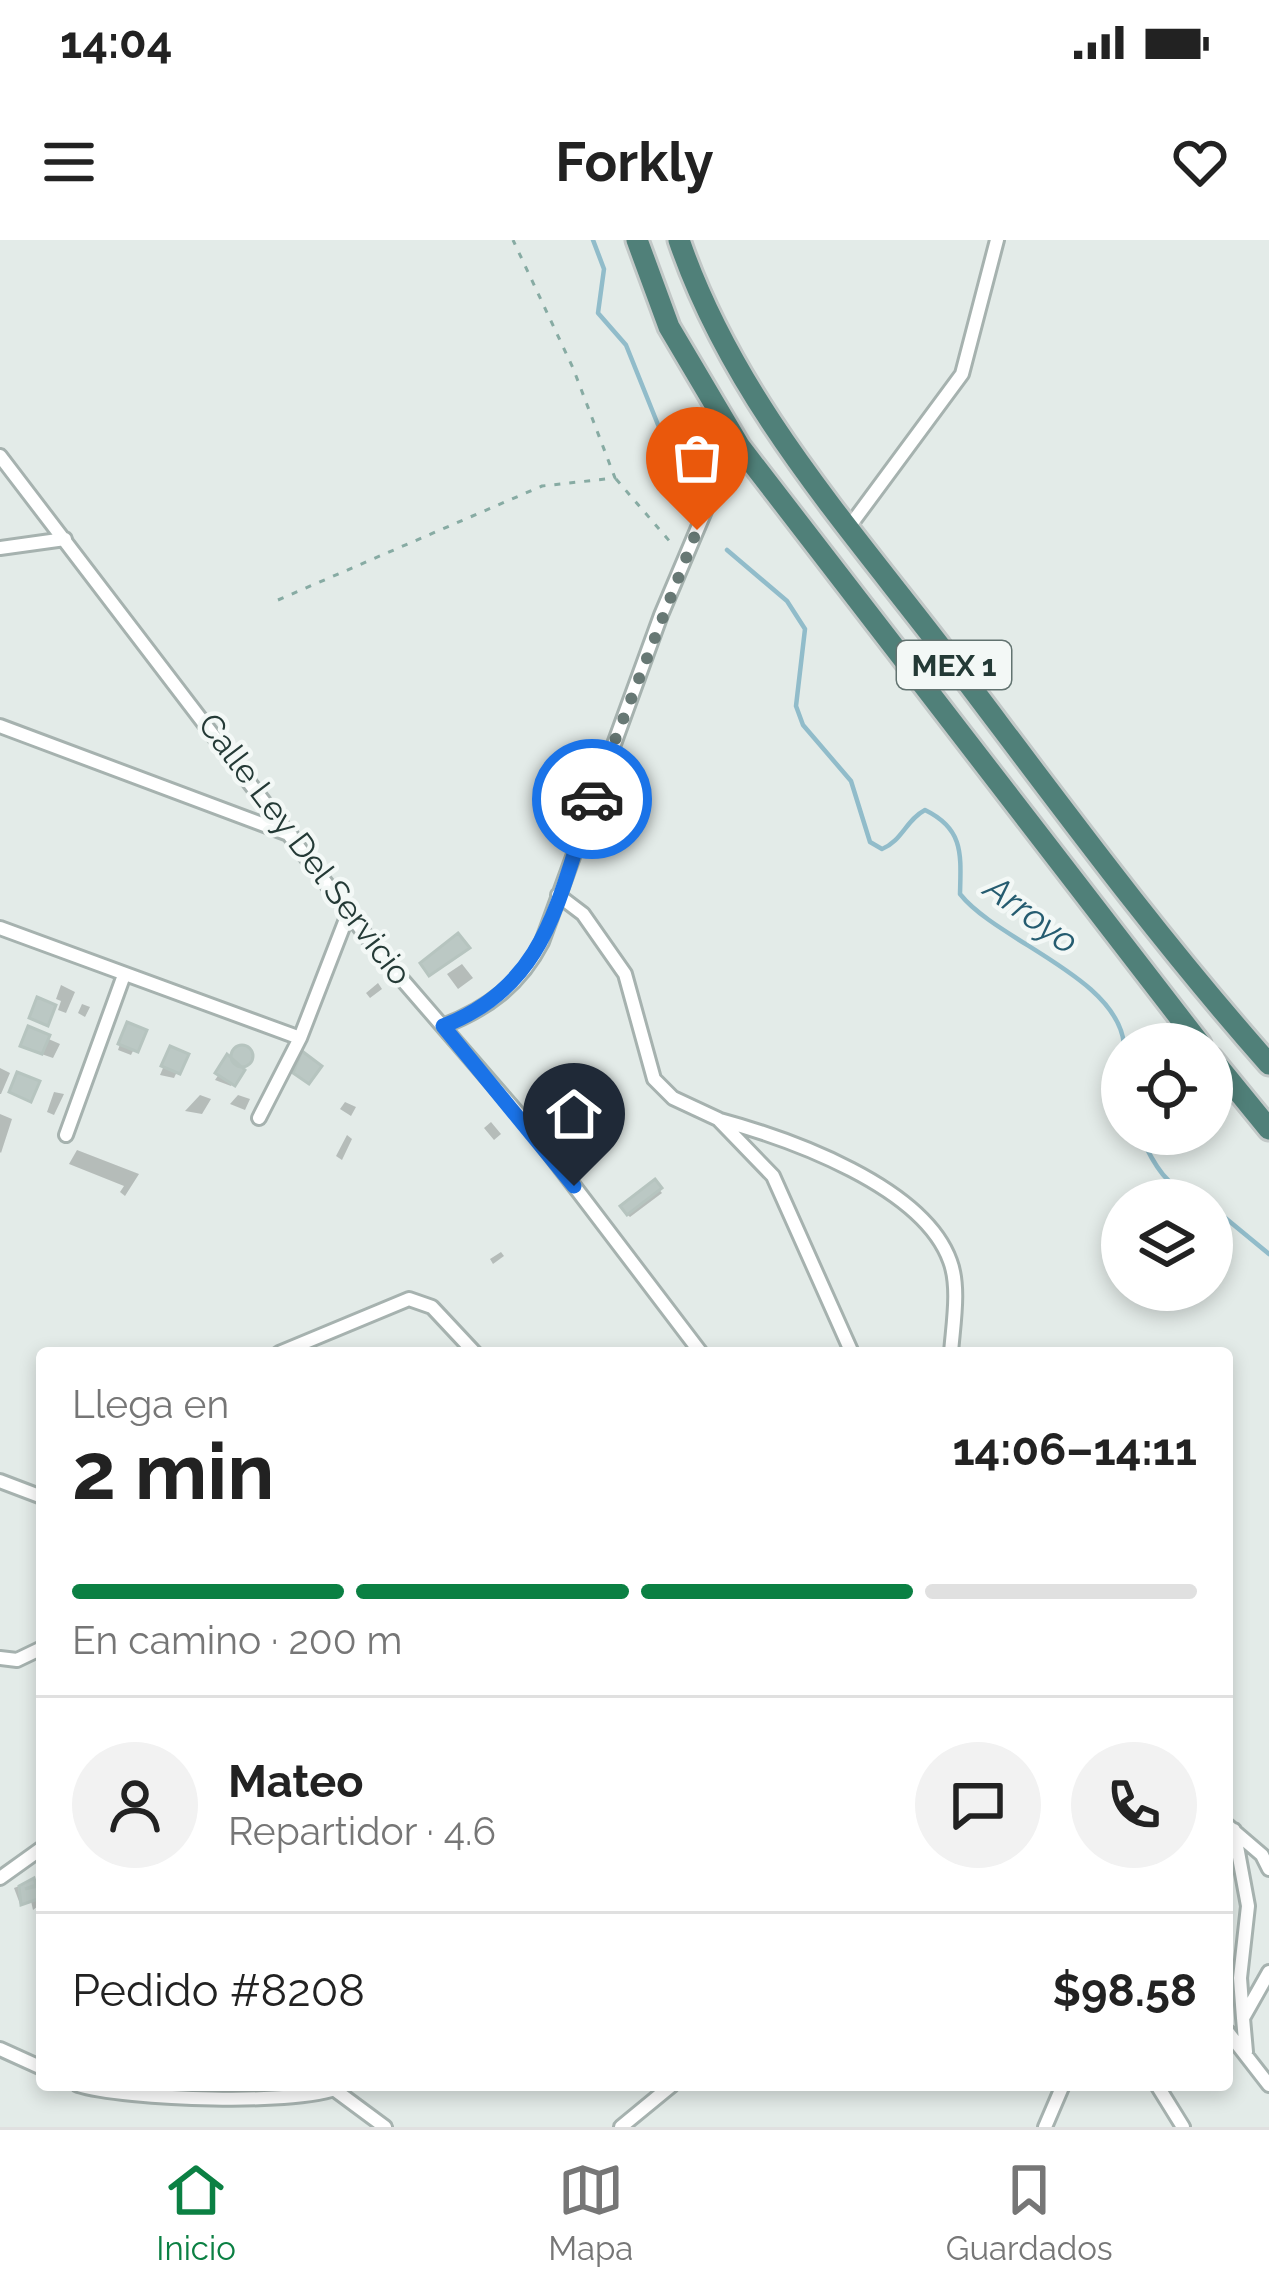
<!DOCTYPE html>
<html lang="es">
<head>
<meta charset="utf-8">
<style>
  body { margin:0; font-family:Raleway,sans-serif; background:#f2f2f2; color:#222; height:100vh; display:flex; flex-direction:column; font-size:45px; white-space:nowrap }
  * { box-sizing:border-box; margin:0 }
  p { font-size:39px; color:#767676 }
  .icon { flex:none; width:66px; height:66px; fill:none; stroke:currentColor; stroke-width:2; stroke-linecap:round; stroke-linejoin:round }
  .map { position:relative; flex:1; overflow:hidden }
  .panel { position:absolute; left:36px; top:1107px; width:1197px; height:744px; display:flex; flex-direction:column; background:#fff; border-radius:12px; box-shadow:0 6px 18px #0003 }
  .panel>* { flex:none }
  .controls { position:absolute; left:1101px; top:783px; display:grid; gap:24px }
  .controls a { display:grid; place-items:center; width:132px; height:132px; border-radius:50%; background:#fff; box-shadow:0 6px 18px #0003; font-size:60px }
  .pin { position:absolute; display:grid; place-items:center; width:102px; height:102px; color:#fff; margin:-123px -51px; border-radius:50% 50% 50% 0; rotate:-45deg; box-shadow:0 0 12px #0007 }
  .pin .icon { rotate:45deg }
  .courier { position:absolute; display:grid; place-items:center; width:120px; height:120px; margin:-60px; border:9px solid #1a73e8; border-radius:50%; background:#fff; color:#222; box-shadow:0 3px 15px #0007 }
  .headline em { font-style:normal; font-weight:700 }
  .headline div { display:flex; flex-direction:column-reverse }
  .headline { display:flex; align-items:center; justify-content:space-between; height:204px; padding:0 36px }
  h1 { font-size:78px; font-weight:700; line-height:90px }
  .bar { display:grid; grid-template-columns:repeat(4,1fr); gap:18px 12px; align-content:center; height:144px; padding:0 36px }
  .bar i { height:15px; border-radius:9px; background:#e0e0e0 }
  .bar .current { background:#0b8043 }
  .bar p { grid-column:span 4 }
  .line { display:flex; align-items:center; gap:30px; padding:0 36px; border-top:3px solid #e0e0e0 }
  .line div { flex:1 }
  .round { display:grid; place-items:center; flex:none; width:126px; height:126px; border-radius:63px; background:#f2f2f2 }
  .status { display:flex; justify-content:space-between; align-items:center; height:84px; padding:0 60px; background:#fff; direction:ltr }
  .status svg { height:33px; fill:currentColor }
  header { display:flex; justify-content:space-between; align-items:center; height:156px; padding:0 36px; background:#fff; font-size:54px; font-weight:700 }
  .menu { display:flex; justify-content:space-around; align-items:center; height:168px; border-top:3px solid #e0e0e0; background:#fff; font-size:33px; color:#767676 }
  .menu a { display:grid; justify-items:center; gap:6px }
  .menu .current { color:#0b8043 }
  .map>svg:first-child { display:block }
</style>
</head>
<body>
<div class="status"><b>14:04</b><svg viewBox="0 0 49 12"><path d="M0 12V9h3v3zM5 12V6h3v6zM10 12V3h3v9zM15 12V0h3v12zM26 1h20v11H26zM47 4h2v5h-2z"/></svg></div>
<header><svg class="icon" aria-label="menu" viewBox="0 0 24 24"><path d="M4 6h16M4 12h16M4 18h16"/></svg>Forkly<svg class="icon" aria-label="heart" viewBox="0 0 24 24"><path d="M12 20l-8-8c-3-5 5-10 8-4 3-6 11-1 8 4z"/></svg></header>
<div class="map">
<svg width="1269" height="1887" viewBox="0 0 1269 1887">
  <rect width="100%" height="100%" fill="#e3ebe8"/>
  <path fill="#0003" d="M462,724L473,738L458,749L447,734Z
    M378,743L382,749L370,758L366,753Z
    M61,745L75,752L66,773L58,770L61,761L56,759Z
    M82,764L90,767L85,777L78,773Z
    M126,787L143,791L131,815L118,810Z
    M28,790L60,804L53,818L21,807Z
    M238,806L250,815L231,846L215,840Z
    M172,807L185,815L174,838L160,835Z
    M0,828L10,833L1,854H0Z
    M54,852L64,854L54,875L47,872Z
    M200,855L211,859L202,874L185,871Z
    M238,855L250,859L245,870L230,864Z
    M345,862L356,867L351,876L340,869Z
    M0,874L12,879L1,913L0,912Z
    M491,882L501,894L494,900L484,888Z
    M347,895L352,899L342,920L336,916Z
    M77,910L139,934L125,956L120,952L124,946L69,924Z
    M654,943L662,953L630,977L621,969Z
    M501,1012L504,1016L493,1024L490,1019Z
    M32,1641L42,1663L33,1670L31,1661L20,1664L14,1648Z"/>
  <g fill="none" stroke-linecap="round" stroke-linejoin="round">
    <path stroke="#91bcca" stroke-width="4.5" d="M593,0L604,29L598,73L626,105L683,247
      M727,310L787,361L805,389L796,466L803,485L851,541L870,602L882,609C902,601 906,580 925,570C964,589 961,614 960,654C997,701 1117,737 1124,804
      M1140,894C1153,924 1168,950 1200,960
      M1212,967L1269,1014"/>
  </g>
  <path fill="#bbc8c4" stroke="#b6c4bf" stroke-width="3" d="M458,693L470,708L429,736L420,723Z
    M37,757L56,765L48,786L29,778Z
    M127,782L147,790L138,812L118,804Z
    M28,786L50,795L42,814L20,806Z
    M231 816a11 11 0 1 1 22 0a11 11 0 1 1-22 0Z
    M170,806L189,814L180,834L161,826Z
    M302,811L322,826L309,844L293,833Z
    M227,814L245,830L235,846L215,833Z
    M17,832L40,841L31,862L9,852Z
    M655,939L662,948L627,975L620,966Z
    M34,1638L36,1645L25,1649L38,1646L41,1658L21,1665L19,1646Z"/>
  <g fill="none" stroke-linecap="round" stroke-linejoin="round">
    <g stroke="#a6b2af" stroke-width="18">
      <path id="minor" d="M0,216L380,714L527,884L701,1113
        M849,287L962,134L997,0
        M0,308L65,299
        M0,486L291,595
        M558,655L583,674L625,734L654,839L673,858L718,879L773,936L852,1113
        M0,688L300,798
        M443,786C487,769 520,745 542,702L661,375L708,264L740,207
        M259,878L300,798L350,669
        M720,880C790,899 923,946 950,1021C960,1047 953,1085 951,1113
        M66,895L124,735
        M279,1113L409,1059L432,1067L475,1113
        M0,1241L42,1257
        M0,1418L17,1420L42,1408
        M1227,1585L1262,1615L1269,1629
        M1234,1590L1248,1666L1240,1738L1243,1778
        M0,1638L42,1608
        M1227,1791L1269,1845
        M0,1809L42,1828
        M1246,1812L1243,1778L1269,1732
        M78,1845C122,1859 306,1867 344,1845
        M1157,1845L1183,1887
        M335,1850L385,1887
        M621,1887L672,1845
        M1045,1887L1063,1845"/>
    </g>
    <g stroke="#c2c8c7" stroke-width="27">
      <path id="trunk" d="M637,0L669,87L740,207L1200,804
        M679,0C732,156 844,281 943,410C1050,551 1152,692 1269,824
        M1212,819L1269,889"/>
    </g>
    <path stroke="#87aba3" stroke-width="3" stroke-dasharray="6 9" stroke-linecap="butt" d="M616,239L672,304
      M278,360L542,246L615,238L573,128L513,0"/>
    <use href="#minor" stroke="#fff" stroke-width="12"/>
    <use href="#trunk" stroke="#508079" stroke-width="21"/>
  </g>
  <g fill="none" stroke-linecap="round" stroke-linejoin="round">
    <path stroke="#677874" stroke-width="12" stroke-dasharray="0 21.6" d="M592,559L697,290"/>
    <path stroke="#1a73e8" stroke-width="15" d="M574,946L443,786C549,745 558,656 592,559"/>
  </g>
  <g text-anchor="middle" dominant-baseline="central" stroke-width="9" stroke-linejoin="round" paint-order="stroke">
    <rect fill="#f3f8f6" stroke="#627370" stroke-width="3" x="897" y="401" width="114" height="48" rx="9"/>
    <g font-size="30" font-weight="bold" fill="#243a36">
      <text x="954" y="425">MEX 1</text>
    </g>
    <g font-size="33" fill="#243a36" stroke="#f3f8f6">
      <text transform="translate(305 609) rotate(53)">Calle Ley Del Servicio</text>
    </g>
    <g font-size="36" font-style="italic" fill="#255c70" stroke="#f3f8f6">
      <text transform="translate(1032 674) rotate(36)">Arroyo</text>
    </g>
  </g>
</svg>
<div class="controls">
<a><svg class="icon" aria-label="locate" viewBox="0 0 24 24"><circle cx="12" cy="12" r="6"/><path d="M12 2v4M12 18v4M2 12h4M18 12h4"/></svg></a>
<a><svg class="icon" aria-label="layers" viewBox="0 0 24 24"><path d="M12 4l9 5-9 5-9-5zM3 14l9 5 9-5"/></svg></a>
</div>
<div class="pin" style="left:697px;top:290px;background:#ea580c"><svg class="icon" aria-label="bag" viewBox="0 0 24 24"><path d="M5 8h14l-1 12H6zM9 8a3 3 0 0 1 6 0"/></svg></div>
<div class="pin" style="left:574px;top:946px;background:#1f2937"><svg class="icon" aria-label="home" viewBox="0 0 24 24"><path d="M3 11l9-7 9 7M6 9v11h12V9"/></svg></div>
<div class="courier" style="left:592px;top:559px"><svg class="icon" aria-label="car" viewBox="0 0 24 24"><path d="M5 17H2v-5l4-1 3-4h7l3 4 3 1v5h-3M9 17h6M6 11h13"/><circle cx="7" cy="17" r="2"/><circle cx="17" cy="17" r="2"/></svg></div>
<section class="panel">
<div class="headline"><div><h1>2 min</h1><p>Llega en</p></div><em>14:06–14:11</em></div>
<div class="bar"><i class="current"></i><i class="current"></i><i class="current"></i><i></i><p>En camino · 200 m</p></div>
<div class="line" style="height:216px"><a class="round"><svg class="icon" aria-label="person" viewBox="0 0 24 24"><circle cx="12" cy="8" r="4"/><path d="M4 21q1-7 8-7t8 7"/></svg></a><div><b>Mateo</b><p>Repartidor · 4.6</p></div><a class="round"><svg class="icon" aria-label="chat" viewBox="0 0 24 24"><path d="M4 5h16v11H9l-5 4z"/></svg></a><a class="round"><svg class="icon" aria-label="phone" viewBox="0 0 24 24"><path d="M5 4h4l2 5-3 2q2 4 5 5l2-3 5 2v4C11 20 4 13 5 4z"/></svg></a></div>
<div class="line" style="height:156px"><div>Pedido #8208</div><b>$98.58</b></div>
</section>
</div>
<nav class="menu">
<a class="current"><svg class="icon" aria-label="home" viewBox="0 0 24 24"><path d="M3 11l9-7 9 7M6 9v11h12V9"/></svg>Inicio</a>
<a><svg class="icon" aria-label="map" viewBox="0 0 24 24"><path d="M3 6l6-2 6 2 6-2v14l-6 2-6-2-6 2zM9 4v14M15 6v14"/></svg>Mapa</a>
<a><svg class="icon" aria-label="saved" viewBox="0 0 24 24"><path d="M7 4h10v16l-5-4-5 4z"/></svg>Guardados</a>
</nav>
</body>
</html>
